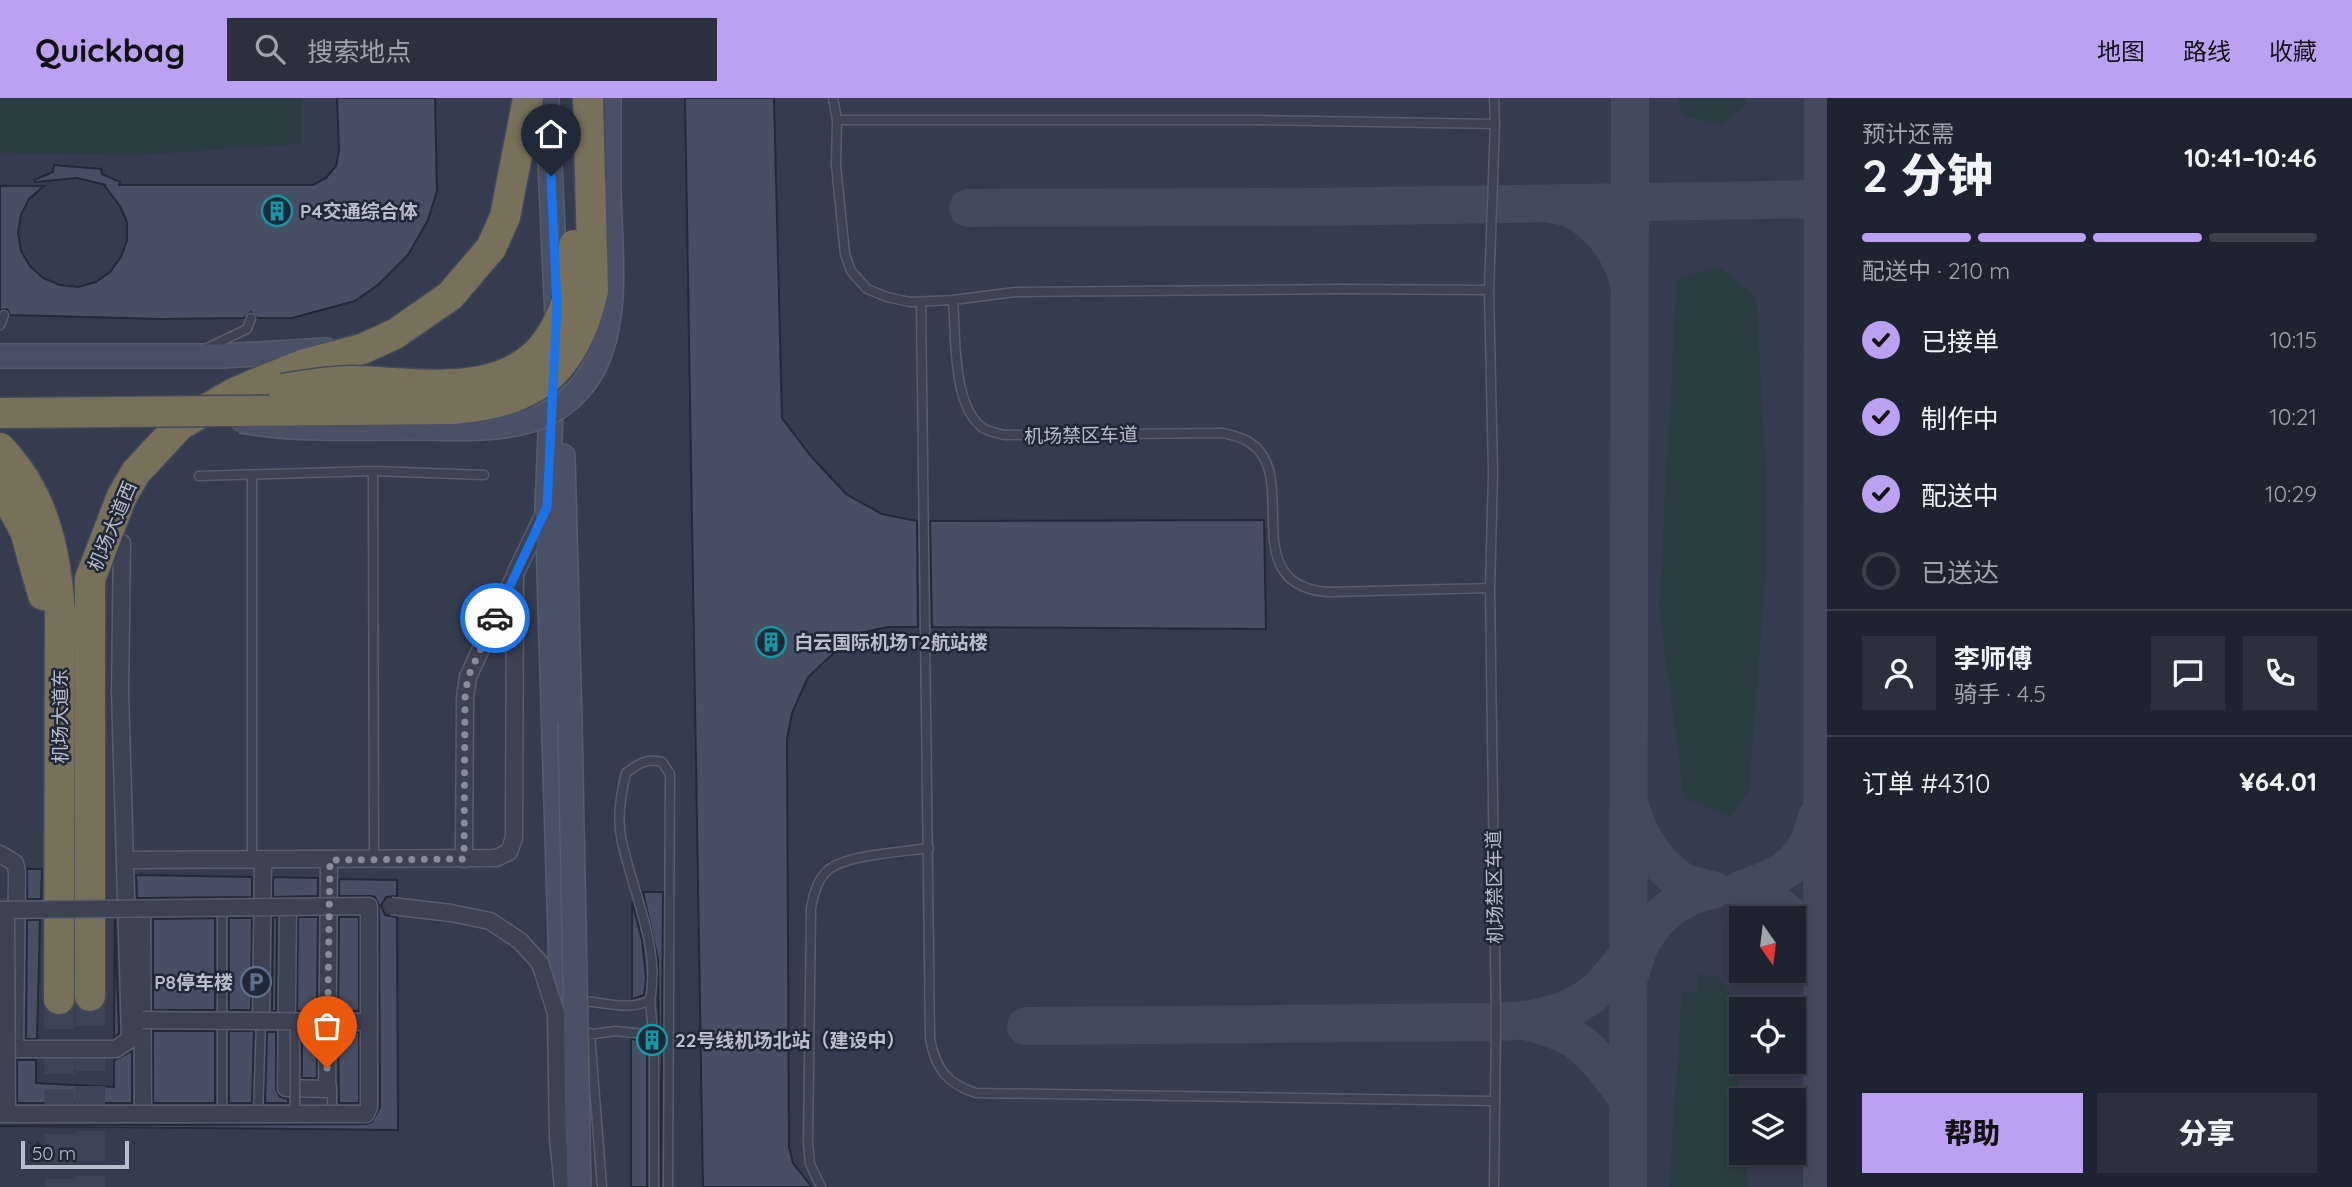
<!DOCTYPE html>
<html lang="zh">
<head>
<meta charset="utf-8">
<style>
  body { margin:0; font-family:Quicksand,"Noto Sans SC",sans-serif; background:#2b2f3e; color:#f1f3f6; height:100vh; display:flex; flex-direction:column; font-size:26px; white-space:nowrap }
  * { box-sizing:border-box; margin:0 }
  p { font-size:23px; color:#a1a4ac }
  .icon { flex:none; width:38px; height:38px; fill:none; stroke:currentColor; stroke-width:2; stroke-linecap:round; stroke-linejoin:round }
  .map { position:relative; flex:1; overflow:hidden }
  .details { display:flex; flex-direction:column; background:#1e2332; width:525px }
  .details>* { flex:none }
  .needle { width:46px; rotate:166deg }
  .tools { position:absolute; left:1729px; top:808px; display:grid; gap:14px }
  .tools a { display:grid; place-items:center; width:77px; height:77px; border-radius:0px; background:#1e2332; box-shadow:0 4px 10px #0003,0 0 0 2px #3c404d; font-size:35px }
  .scale { position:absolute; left:21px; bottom:18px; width:108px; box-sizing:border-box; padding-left:7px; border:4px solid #b9becc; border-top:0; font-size:19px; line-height:24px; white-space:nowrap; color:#b9becc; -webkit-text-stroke:5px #202737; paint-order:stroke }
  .pin { position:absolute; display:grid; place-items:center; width:60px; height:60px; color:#fff; margin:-72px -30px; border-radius:50% 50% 50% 0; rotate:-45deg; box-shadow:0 0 7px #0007 }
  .pin .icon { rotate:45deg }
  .courier { position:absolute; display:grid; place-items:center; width:70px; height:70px; margin:-35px; border:5px solid #1a73e8; border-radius:50%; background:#fff; color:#222; box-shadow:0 2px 9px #0007 }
  .head em { font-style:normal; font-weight:800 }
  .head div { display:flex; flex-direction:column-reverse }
  .head { display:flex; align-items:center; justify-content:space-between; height:119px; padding:0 35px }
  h1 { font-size:46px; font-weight:800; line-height:52px }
  .bar { display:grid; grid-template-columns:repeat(4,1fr); gap:10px 7px; align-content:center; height:84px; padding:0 35px }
  .bar i { height:9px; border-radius:5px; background:#3c404d }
  .bar .active { background:#bca0f2 }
  .bar p { grid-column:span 4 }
  .line { display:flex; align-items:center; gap:18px; padding:0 35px; border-top:2px solid #3c404d }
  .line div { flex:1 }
  .round { display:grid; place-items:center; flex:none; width:74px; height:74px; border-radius:0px; background:#2b2f3e }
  ol { padding:0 35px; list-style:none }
  li { display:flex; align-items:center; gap:21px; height:77px }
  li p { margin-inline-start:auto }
  li .icon { padding:7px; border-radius:50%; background:#bca0f2; color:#111; stroke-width:4 }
  li:last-child { color:#a1a4ac }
  li i { width:38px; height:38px; border:4px solid #3c404d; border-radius:50% }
  .action { display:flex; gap:14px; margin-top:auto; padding:14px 35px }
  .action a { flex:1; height:80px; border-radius:0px; background:#bca0f2; color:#111; font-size:28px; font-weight:800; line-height:80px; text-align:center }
  .action a+a { background:#2b2f3e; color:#f1f3f6 }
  header { display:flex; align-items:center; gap:42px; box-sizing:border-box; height:98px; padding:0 35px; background:#bca0f2; color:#111 }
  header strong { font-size:33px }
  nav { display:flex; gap:38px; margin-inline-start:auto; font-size:24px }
  .search { width:490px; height:63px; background:#2b2f3e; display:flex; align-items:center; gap:18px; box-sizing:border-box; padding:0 24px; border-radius:0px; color:#a1a4ac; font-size:26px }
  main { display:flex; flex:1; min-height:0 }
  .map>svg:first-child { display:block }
</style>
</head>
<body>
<header>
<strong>Quickbag</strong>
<div class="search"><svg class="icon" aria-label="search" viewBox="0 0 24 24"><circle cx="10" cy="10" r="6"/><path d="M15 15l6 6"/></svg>搜索地点</div>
<nav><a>地图</a><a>路线</a><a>收藏</a></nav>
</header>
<main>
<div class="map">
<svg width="1827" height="1089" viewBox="0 0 1827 1089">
  <rect width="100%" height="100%" fill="#282f42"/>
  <path fill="#363c4f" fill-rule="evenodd" d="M0,0H1827V1089H0ZM1741,821H1794V873H1741ZM1741,912H1794V964H1741ZM1741,1003H1794V1055H1741Z"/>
  <path fill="#2a3d43" d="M0,0H301V46L139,57L0,55Z
    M1677,0H1747L1746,7L1720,28L1682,17Z
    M1718,169L1756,198L1766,375V472L1749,692L1730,719L1684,700L1659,509L1677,181Z
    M1697,877L1719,878L1730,897L1741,1014V1055H1746L1748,1089H1669L1682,895L1698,894Z"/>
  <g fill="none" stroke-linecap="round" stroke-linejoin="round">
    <path stroke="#434a5e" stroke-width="38" d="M1550,106C1589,109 1618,147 1628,181
      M968,110L1314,109L1827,101
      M1631,711C1639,738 1659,773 1686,785C1694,788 1704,790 1713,792C1672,799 1640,831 1632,872
      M1794,821L1771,802L1740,792C1780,778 1807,767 1816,721
      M1521,922C1583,936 1593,953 1628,1002
      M1026,928L1496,924C1528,923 1568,917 1594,895C1610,882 1623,862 1637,846
      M1628,1089L1630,0
      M1822,1089L1823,0"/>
  </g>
  <path fill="#474f64" stroke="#222939" stroke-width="2" d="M337,0H435L437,93L428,122L408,157L379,186L355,203L292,220H257L251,214L244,220L161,221L10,217L7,211L0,212V88H44L29,101L21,117L18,135L21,153L30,168L43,180L60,187L78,189L96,184L110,174L121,159L127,142V124L120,108L104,87H106L77,80L35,84L34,82L53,74L54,67L101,71L102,76L120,84L119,87H313L326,80L336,68L339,52Z
    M685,0H774L782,320L810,357L846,396L882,416L917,423L918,529H888L860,535L836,553L808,579L792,615L787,641L789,1049L793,1065L812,1089H703Z
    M1264,422L1266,531L932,529L930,423Z
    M27,771H42L41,801H27Z
    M136,777L252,779V799L137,800Z
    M273,779L318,780V798L273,799Z
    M339,781L397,782V798L386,799L381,807L385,817L397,819L398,1032L0,1028L366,1026L372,1024L380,1009L379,807L375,799L370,798H339Z
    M643,794H663L661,1089L658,861Z
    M632,804L642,842L646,881L644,897L632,901Z
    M277,819L276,913H272L273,820Z
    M298,819H318L317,913H297Z
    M339,819H359V913H338Z
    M215,820V912H153V821Z
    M229,820H252L251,912H229Z
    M115,821L119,935L114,939Z
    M27,822H40L37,941H26Z
    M153,933H215V1005H153Z
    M229,933H254L252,1005H229Z
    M267,934H276V991L280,999L288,1001V1005H265Z
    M302,934H317V980H302Z
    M338,934H359V1005H339Z
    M631,941L641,942L647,950V1089H631Z
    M132,953V1005H17V962H36V985L114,989V962Z"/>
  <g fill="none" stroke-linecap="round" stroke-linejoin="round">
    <path stroke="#3e4457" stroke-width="30" stroke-dasharray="30 15" stroke-linecap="butt" d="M90,898V1089
      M59,901L60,1089"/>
    <g stroke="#575d6c" stroke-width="11">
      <path id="lane" d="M833,0L837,22L836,67L845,156L851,173L867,191L887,199L910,204L953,202C956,238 952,308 983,330C989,334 998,335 1004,337L1223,335C1232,337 1241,339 1249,344C1303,377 1233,487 1328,494L1490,490
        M1494,0L1495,26L1489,192L1493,375L1490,490L1496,924L1494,1089
        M837,22H1254L1495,26
        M953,202L1015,194L1341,191L1489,192
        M921,204L930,940C935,970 947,986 976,995L1493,1003
        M0,227L4,217
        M207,250L247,231L251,220
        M199,378L373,373
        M252,762V377
        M374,762L373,373L484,377
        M222,811V1016
        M650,902L654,947
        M578,903C603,903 629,914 650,902C661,848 631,791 621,739C617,718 621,696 626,675C638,666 646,660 662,664L670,676L668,1089
        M590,935L602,1089
        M580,938L615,933L644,936L654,947V1089
        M258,1016L261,923
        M332,1017V989
        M821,1089L810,1066L808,1045L811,811C813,797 817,782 828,772C848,756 904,754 929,750"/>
    </g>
    <g stroke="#575d6c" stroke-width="19">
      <path id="street" d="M0,756L15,765L17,774L15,951H116L128,943L130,937L120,594L122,445
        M464,761L465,600L468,579L512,483
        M125,762L496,760L509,754L514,740L515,476L546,412
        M288,810L286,990L327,991L329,762
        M142,811L143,1015
        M261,923L263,763"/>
    </g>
    <g stroke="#575d6c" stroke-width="26">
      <path id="secondary" d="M547,0L557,219
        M609,94V0
        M0,258H222L326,252
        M553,263L547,409L563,936
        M563,358L570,624"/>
    </g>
    <g stroke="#434a59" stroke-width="33">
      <path id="highway" d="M0,350C44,396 56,453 60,515L59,901
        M0,387L25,433L43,497
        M90,898V481L122,398L136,374L180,327L234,295L262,283L305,266L362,251L395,236L450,198L491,150L505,119L528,0"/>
    </g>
    <use href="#lane" stroke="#3c4252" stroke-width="8"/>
    <use href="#street" stroke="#3c4252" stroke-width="16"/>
    <use href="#secondary" stroke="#4a5065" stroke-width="23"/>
    <use href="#highway" stroke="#787059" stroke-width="30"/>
    <g stroke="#575d6c" stroke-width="11" stroke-linecap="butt">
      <path id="lane-bridge" d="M295,1016V923"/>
    </g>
    <g stroke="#575d6c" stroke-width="19" stroke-linecap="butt">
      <path id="street-bridge" d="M391,808L451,815L490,823L520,843L540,865L556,915L558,1040L563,1089
        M0,812L369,808V1009L366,1016H0
        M6,812L7,1016
        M143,922L369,924"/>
    </g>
    <g stroke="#575d6c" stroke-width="26" stroke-linecap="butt">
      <path id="secondary-bridge" d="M241,323C297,333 354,330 411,330C455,330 507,335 547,316C569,305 588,285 597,263C619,212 610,148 609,94
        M570,624L579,1089"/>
    </g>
    <g stroke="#434a59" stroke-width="33" stroke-linecap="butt">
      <path id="highway-bridge" d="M283,291C306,287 329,283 352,283C420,284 513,305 553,234C570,205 574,180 574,147
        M0,315L453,311C536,304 574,275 593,193L588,0"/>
    </g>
    <use href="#lane-bridge" stroke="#3c4252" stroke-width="8"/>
    <use href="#street-bridge" stroke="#3c4252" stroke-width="16"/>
    <use href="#secondary-bridge" stroke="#4a5065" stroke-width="23"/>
    <use href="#highway-bridge" stroke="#787059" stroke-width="30"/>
  </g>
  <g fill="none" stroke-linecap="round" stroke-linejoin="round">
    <path stroke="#868c9c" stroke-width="7" stroke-dasharray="0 12.6" d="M327,970L330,762L464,761L465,600L468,579L495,520"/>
    <path stroke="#1a73e8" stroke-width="9" d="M495,520L547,409L557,208L551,78"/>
  </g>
  <defs>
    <g id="building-ring" transform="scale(1.575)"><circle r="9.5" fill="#202737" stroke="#0f9aa8" stroke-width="1.5"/><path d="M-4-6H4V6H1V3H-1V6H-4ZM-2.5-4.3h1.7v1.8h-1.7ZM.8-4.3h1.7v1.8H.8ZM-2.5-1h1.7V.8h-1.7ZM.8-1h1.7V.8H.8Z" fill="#0f9aa8"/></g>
    <g id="parking-ring" transform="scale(1.575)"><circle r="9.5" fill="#202737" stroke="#5c6f8a" stroke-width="1.5"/><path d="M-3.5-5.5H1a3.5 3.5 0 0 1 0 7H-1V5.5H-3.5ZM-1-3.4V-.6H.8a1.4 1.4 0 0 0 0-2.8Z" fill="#5c6f8a"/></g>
  </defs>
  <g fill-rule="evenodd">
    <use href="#building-ring" x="277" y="113"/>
    <use href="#building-ring" x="771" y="544"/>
    <use href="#parking-ring" x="256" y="884"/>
    <use href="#building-ring" x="652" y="942"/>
  </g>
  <g text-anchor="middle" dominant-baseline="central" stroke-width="5" stroke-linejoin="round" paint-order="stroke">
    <g font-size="19" font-weight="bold" fill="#b9becc" stroke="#202737" text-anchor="start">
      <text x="300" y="113">P4交通综合体</text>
      <text x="794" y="544">白云国际机场T2航站楼</text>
      <text x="233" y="884" text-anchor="end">P8停车楼</text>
      <text x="675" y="942">22号线机场北站（建设中）</text>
    </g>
    <g font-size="19" fill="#b9becc" stroke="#202737">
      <text transform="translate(1081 337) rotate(-1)">机场禁区车道</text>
      <text transform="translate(112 428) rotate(-67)">机场大道西</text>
      <text transform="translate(60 618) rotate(-90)">机场大道东</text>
      <text transform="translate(1494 789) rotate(-91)">机场禁区车道</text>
    </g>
  </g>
</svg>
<div class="tools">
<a><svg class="needle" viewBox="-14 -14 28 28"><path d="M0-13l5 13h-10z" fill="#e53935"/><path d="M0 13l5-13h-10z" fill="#a1a4ac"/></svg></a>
<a><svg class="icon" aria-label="locate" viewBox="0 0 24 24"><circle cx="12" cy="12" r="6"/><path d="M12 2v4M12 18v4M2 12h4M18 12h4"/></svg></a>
<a><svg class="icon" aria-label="layers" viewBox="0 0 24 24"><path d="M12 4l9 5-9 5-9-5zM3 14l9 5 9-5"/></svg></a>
</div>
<div class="scale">50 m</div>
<div class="pin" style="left:327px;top:970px;background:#ea580c"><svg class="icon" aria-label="bag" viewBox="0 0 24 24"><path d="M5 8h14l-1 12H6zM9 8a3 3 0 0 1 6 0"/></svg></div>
<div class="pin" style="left:551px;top:78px;background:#1f2937"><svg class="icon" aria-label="home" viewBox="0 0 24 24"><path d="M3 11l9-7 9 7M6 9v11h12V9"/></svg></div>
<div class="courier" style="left:495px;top:520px"><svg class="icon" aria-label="car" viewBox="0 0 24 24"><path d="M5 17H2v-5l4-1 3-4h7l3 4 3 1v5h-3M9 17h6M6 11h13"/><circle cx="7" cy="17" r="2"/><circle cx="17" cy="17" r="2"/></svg></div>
</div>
<section class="details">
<div class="head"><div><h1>2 分钟</h1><p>预计还需</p></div><em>10:41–10:46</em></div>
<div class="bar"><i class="active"></i><i class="active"></i><i class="active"></i><i></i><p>配送中 · 210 m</p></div>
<ol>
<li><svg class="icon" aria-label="check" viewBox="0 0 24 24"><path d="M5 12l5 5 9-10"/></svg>已接单<p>10:15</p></li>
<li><svg class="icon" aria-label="check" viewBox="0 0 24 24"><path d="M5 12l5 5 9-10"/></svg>制作中<p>10:21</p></li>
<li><svg class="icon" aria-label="check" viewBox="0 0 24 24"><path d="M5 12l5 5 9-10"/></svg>配送中<p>10:29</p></li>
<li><i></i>已送达</li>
</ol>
<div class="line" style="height:126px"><a class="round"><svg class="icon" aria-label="person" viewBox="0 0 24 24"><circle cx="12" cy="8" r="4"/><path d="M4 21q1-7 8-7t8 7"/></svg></a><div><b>李师傅</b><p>骑手 · 4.5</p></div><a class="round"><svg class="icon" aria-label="chat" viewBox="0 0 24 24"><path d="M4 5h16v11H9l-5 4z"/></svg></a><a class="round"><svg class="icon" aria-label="phone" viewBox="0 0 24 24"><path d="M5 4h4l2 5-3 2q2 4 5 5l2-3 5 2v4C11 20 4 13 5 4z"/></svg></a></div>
<div class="line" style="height:91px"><div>订单 #4310</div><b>¥64.01</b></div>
<div class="action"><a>帮助</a><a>分享</a></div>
</section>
</main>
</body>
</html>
